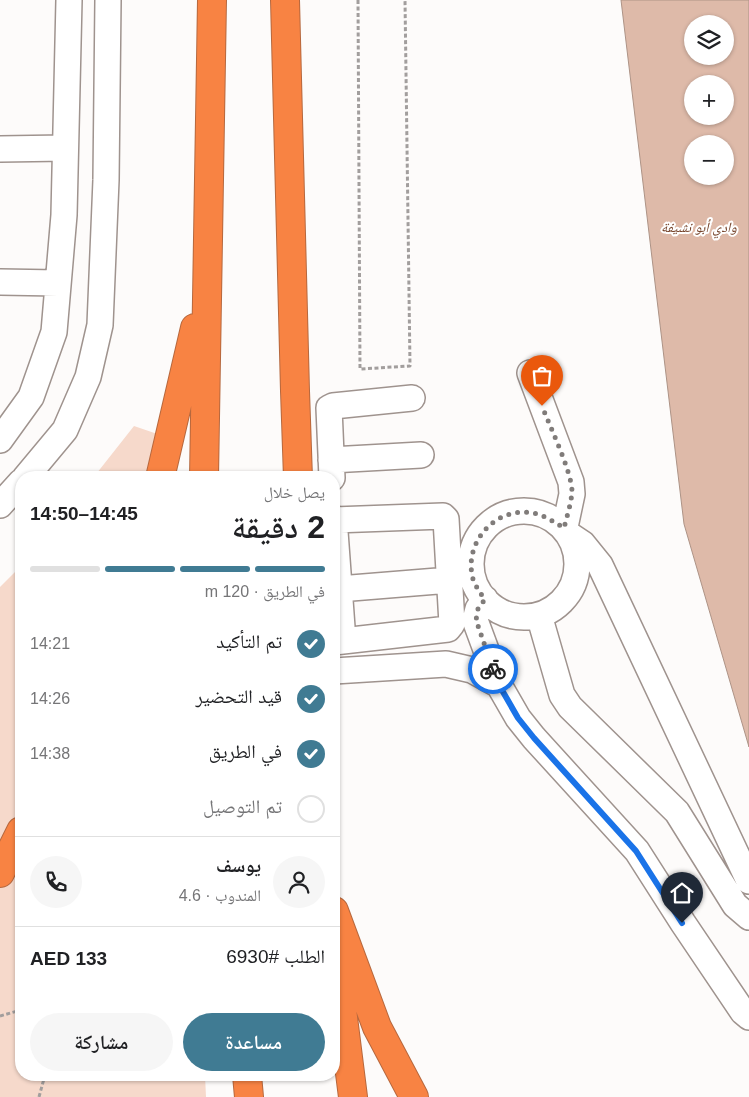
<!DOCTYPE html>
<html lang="ar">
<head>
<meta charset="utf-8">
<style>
  body { margin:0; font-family:Helvetica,"Noto Naskh Arabic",sans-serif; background:#f6f6f6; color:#202124; direction:rtl; height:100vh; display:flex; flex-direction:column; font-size:19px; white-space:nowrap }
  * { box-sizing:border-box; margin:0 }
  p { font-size:16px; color:#757577 }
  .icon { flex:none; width:28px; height:28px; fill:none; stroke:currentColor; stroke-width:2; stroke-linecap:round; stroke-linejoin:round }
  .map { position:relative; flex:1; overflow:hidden; direction:ltr }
  .details { position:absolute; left:15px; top:471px; width:325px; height:610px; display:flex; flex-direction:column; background:#fff; border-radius:20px; box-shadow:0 1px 4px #0004; direction:rtl }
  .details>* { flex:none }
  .tools { position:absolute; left:684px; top:15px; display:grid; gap:10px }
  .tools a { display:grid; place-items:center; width:50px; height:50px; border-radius:50%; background:#fff; box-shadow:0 1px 4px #0004; font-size:25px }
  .pin { position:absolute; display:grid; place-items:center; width:42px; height:42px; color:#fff; margin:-51px -21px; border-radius:50% 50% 50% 0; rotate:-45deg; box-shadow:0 0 5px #0007 }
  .pin .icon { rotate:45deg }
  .courier { position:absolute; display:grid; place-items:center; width:50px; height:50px; margin:-25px; border:4px solid #1a73e8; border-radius:50%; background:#fff; color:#222; box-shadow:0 1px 6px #0007 }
  .summary em { font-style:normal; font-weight:600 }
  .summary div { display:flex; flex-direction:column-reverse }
  .summary { display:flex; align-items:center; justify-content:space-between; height:85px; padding:0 15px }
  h1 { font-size:32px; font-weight:600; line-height:38px }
  .bar { display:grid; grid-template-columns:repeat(4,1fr); gap:8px 5px; align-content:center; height:60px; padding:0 15px }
  .bar i { height:6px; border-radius:4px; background:#e0e0e0 }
  .bar .current { background:#407b93 }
  .bar p { grid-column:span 4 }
  .line { display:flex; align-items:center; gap:12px; padding:0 15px; border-top:1px solid #e0e0e0 }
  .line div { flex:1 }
  .round { display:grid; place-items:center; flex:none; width:52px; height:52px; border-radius:26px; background:#f6f6f6 }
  ol { padding:0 15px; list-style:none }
  li { display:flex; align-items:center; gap:15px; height:55px }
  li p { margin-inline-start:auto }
  li .icon { padding:5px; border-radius:50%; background:#407b93; color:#fff; stroke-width:4 }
  li:last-child { color:#757577 }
  li i { width:28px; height:28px; border:2px solid #e0e0e0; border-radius:50% }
  .button { display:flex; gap:10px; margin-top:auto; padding:10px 15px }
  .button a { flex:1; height:58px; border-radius:30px; background:#407b93; color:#fff; font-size:20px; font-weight:600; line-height:58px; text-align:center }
  .button a+a { background:#f6f6f6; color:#202124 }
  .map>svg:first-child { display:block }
</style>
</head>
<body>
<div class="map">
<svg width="749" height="1097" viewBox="0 0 749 1097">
  <rect width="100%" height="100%" fill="#fdfbfa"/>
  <path fill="#f6d9cb" d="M134,426L175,440L177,477L93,478Z
    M21,566V1075H205L206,1097H0V587Z"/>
  <path fill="#debaa9" stroke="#ad9386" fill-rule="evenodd" d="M621,0H749V747L684,524ZM692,24H725V56H692ZM692,84H725V116H692ZM692,144H725V176H692Z"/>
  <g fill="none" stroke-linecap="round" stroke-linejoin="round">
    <g stroke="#9f938e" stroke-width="28">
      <path id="minor" d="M0,149L65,148
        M0,282L58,283
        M530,373L571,482L572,494L565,527
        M0,440L31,397L54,332L64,215L69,0
        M331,460L421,455
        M25,478L65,430L88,377L100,325L106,180L108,0
        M332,478L329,408L333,406L412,398
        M0,505L21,482
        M471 564a53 53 0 1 1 106 0a53 53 0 1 1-106 0Z
        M334,518L343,641
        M571,536L583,544L600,565L749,881
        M339,589L450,580
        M485,599L478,609L475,620L499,685L518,718L534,738L637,851L683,923L743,1012L749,1017
        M539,615L562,695L570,707L677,812L735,905L749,917
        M334,642L448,629L452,624L446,519L443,516L334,520
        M334,671L446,664L472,670L499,685"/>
    </g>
    <g stroke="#b6683e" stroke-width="30">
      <path id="highway" d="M285,0L295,391L298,478
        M160,478L195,328
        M204,478L212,0
        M0,873L21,831
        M334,911L377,1027L414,1097
        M334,946L353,1097
        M247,1075L249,1097"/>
    </g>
    <path stroke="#a29e9d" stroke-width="3" stroke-dasharray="4 2.5" stroke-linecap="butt" d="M358,0L360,369L410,366L405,0
      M0,1016L21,1010
      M39,1097L45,1075"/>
    <use href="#minor" stroke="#fff" stroke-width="25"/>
    <use href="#highway" stroke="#f88343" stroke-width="28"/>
  </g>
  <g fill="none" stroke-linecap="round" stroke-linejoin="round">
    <path stroke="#807c7a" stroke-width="5" stroke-dasharray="0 9" d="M493,669L476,620L478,609L485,599C480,593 476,587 473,579C463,543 495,506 533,513C544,515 554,522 564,528C567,516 571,504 572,492C572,472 550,427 542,406"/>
    <path stroke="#1a73e8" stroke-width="6" d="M493,669L499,685L518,718L534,738L636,851L682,923"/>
  </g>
  <g text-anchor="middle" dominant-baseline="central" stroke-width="4" stroke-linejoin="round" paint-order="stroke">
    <g font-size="14" font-style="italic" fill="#75432a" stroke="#fff">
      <text x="699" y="227">وادي أبو نشيفة</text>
    </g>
  </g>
</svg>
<div class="tools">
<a><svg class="icon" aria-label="layers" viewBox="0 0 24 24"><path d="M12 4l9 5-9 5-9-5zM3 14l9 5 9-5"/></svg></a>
<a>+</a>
<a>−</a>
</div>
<div class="pin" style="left:542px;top:406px;background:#ea580c"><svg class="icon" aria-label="bag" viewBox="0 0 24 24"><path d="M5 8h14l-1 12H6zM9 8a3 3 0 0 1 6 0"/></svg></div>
<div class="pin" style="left:682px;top:923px;background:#1f2937"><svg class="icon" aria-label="home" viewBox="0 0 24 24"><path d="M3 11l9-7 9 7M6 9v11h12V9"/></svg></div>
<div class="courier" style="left:493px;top:669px"><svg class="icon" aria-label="bike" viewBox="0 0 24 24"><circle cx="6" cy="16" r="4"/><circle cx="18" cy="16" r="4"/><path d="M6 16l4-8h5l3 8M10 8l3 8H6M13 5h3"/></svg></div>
<section class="details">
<div class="summary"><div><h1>2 دقيقة</h1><p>يصل خلال</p></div><em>14:45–14:50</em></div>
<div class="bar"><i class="current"></i><i class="current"></i><i class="current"></i><i></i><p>في الطريق · 120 m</p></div>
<ol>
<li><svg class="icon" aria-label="check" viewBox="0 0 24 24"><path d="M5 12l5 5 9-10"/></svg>تم التأكيد<p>14:21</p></li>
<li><svg class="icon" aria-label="check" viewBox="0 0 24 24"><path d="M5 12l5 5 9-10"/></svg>قيد التحضير<p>14:26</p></li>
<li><svg class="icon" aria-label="check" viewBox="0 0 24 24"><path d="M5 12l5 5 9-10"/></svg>في الطريق<p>14:38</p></li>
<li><i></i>تم التوصيل</li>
</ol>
<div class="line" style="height:90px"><a class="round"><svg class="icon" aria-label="person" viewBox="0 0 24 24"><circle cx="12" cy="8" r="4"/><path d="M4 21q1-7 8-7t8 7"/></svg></a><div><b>يوسف</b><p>المندوب · 4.6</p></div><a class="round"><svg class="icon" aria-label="phone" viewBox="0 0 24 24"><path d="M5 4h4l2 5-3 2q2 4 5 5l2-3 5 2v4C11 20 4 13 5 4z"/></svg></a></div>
<div class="line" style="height:65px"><div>الطلب #6930</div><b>AED 133</b></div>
<div class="button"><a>مساعدة</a><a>مشاركة</a></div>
</section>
</div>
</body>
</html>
